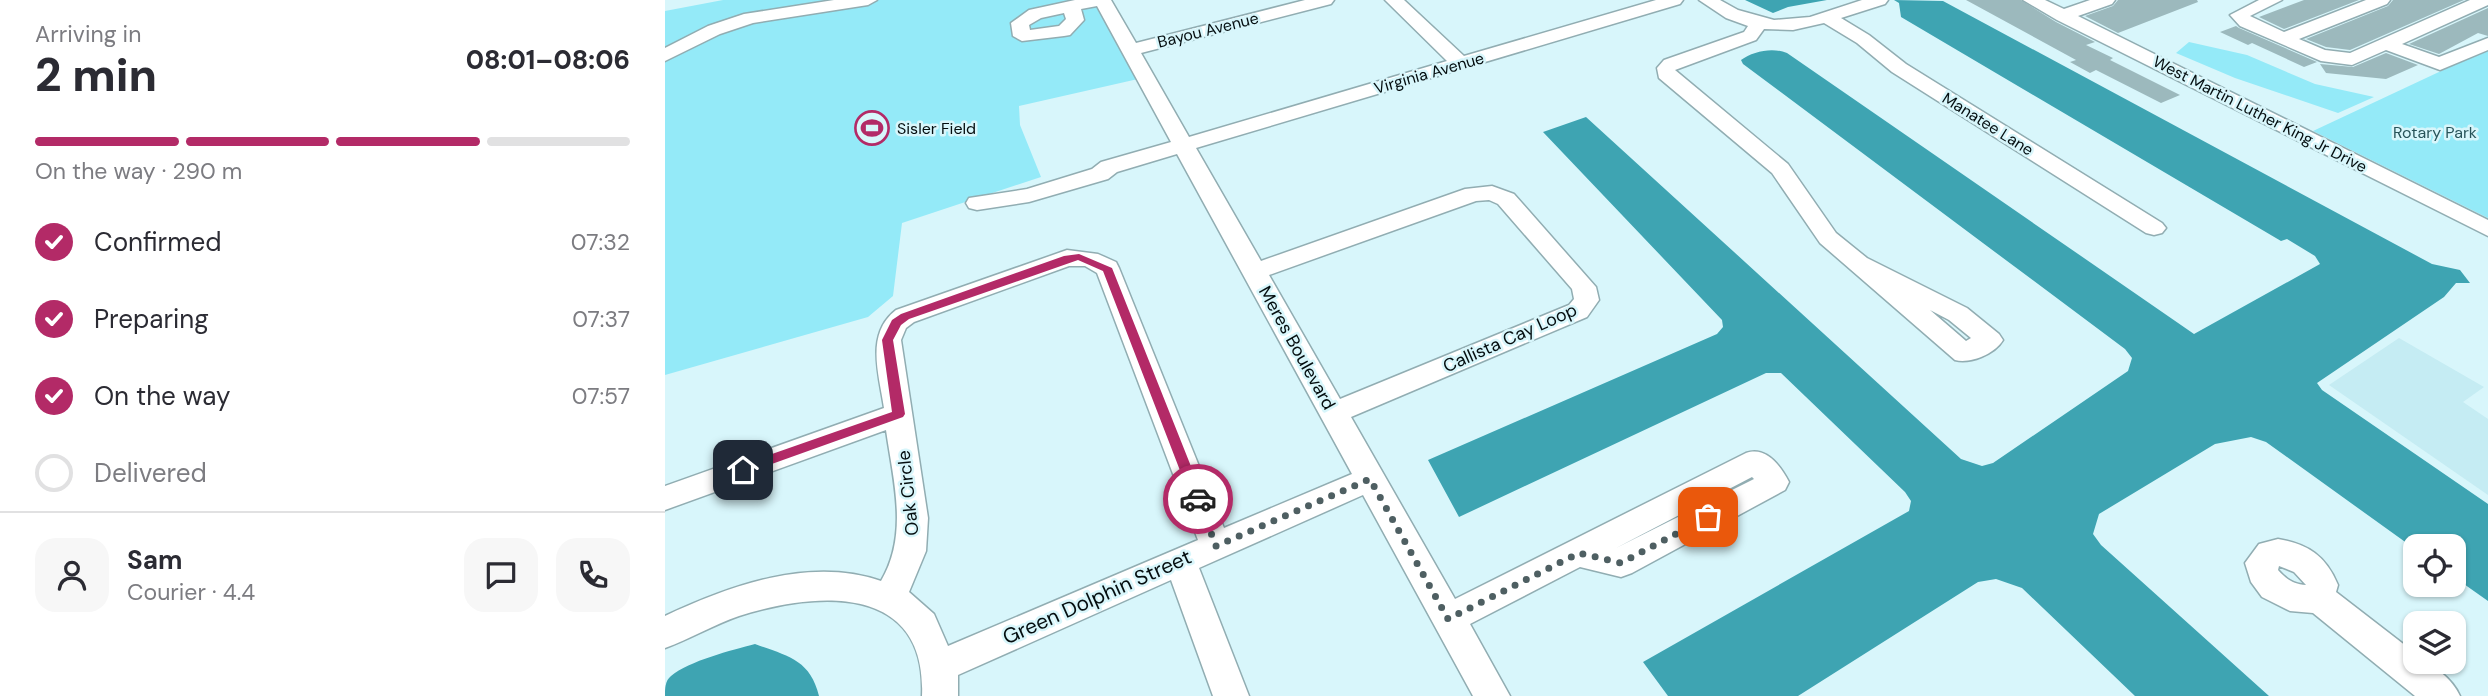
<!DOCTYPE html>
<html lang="en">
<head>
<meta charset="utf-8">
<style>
  body { margin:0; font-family:"DM Sans",sans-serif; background:#f7f7f7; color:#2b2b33; height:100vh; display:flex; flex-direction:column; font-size:26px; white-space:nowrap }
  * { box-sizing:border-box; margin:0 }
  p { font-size:23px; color:#7c7c81 }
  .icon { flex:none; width:38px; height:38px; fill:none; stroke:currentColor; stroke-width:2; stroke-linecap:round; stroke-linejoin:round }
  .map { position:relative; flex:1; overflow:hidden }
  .drawer { display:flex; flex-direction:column; background:#fff; width:665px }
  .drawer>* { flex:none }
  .controls { position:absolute; left:1738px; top:534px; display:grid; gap:14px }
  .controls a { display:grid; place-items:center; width:63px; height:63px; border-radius:14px; background:#fff; box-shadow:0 2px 5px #0004; font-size:35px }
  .pin { position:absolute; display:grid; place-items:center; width:60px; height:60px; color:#fff; margin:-30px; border-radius:14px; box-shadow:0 4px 10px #0006 }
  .courier { position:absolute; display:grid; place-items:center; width:70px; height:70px; margin:-35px; border:5px solid #b32a67; border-radius:50%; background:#fff; color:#222; box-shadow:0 2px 9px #0007 }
  .overview em { font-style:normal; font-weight:800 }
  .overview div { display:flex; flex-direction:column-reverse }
  .overview { display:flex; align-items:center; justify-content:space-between; height:119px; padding:0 35px }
  h1 { font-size:46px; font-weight:800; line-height:52px }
  .bar { display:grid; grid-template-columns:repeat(4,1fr); gap:10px 7px; align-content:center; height:84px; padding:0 35px }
  .bar i { height:9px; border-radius:5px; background:#e1e1e2 }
  .bar .on { background:#b32a67 }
  .bar p { grid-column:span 4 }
  .line { display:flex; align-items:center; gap:18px; padding:0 35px; border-top:2px solid #e1e1e2 }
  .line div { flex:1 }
  .round { display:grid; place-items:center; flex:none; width:74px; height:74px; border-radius:21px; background:#f7f7f7 }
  ol { padding:0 35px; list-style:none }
  li { display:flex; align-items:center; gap:21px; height:77px }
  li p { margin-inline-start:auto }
  li .icon { padding:7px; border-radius:50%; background:#b32a67; color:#fff; stroke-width:4 }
  li:last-child { color:#7c7c81 }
  li i { width:38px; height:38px; border:4px solid #e1e1e2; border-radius:50% }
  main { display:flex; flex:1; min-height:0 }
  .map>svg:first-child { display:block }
</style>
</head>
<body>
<main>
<section class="drawer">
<div class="overview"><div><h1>2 min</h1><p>Arriving in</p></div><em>08:01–08:06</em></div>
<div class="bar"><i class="on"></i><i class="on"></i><i class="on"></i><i></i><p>On the way · 290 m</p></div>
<ol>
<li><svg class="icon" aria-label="check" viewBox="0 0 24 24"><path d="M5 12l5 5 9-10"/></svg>Confirmed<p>07:32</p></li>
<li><svg class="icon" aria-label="check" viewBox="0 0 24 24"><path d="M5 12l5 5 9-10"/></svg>Preparing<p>07:37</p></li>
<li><svg class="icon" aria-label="check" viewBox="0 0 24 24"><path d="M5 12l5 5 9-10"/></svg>On the way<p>07:57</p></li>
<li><i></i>Delivered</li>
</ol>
<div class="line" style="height:126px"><a class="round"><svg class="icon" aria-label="person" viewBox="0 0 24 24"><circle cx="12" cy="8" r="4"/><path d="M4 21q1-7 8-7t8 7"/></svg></a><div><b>Sam</b><p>Courier · 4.4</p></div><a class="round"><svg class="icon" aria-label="chat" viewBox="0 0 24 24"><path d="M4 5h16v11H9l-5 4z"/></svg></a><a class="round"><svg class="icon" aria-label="phone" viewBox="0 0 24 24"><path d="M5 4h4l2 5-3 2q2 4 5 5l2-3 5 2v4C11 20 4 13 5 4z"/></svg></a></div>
</section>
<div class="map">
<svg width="1823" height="696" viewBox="0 0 1823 696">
  <rect width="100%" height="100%" fill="#d8f6fb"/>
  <path fill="#c5ecf3" d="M1734,338L1819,387L1798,402L1823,419V495L1664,385Z"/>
  <path fill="#94eaf8" d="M58,0H428L473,79L354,106L355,125L376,177L237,223L228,296L203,317L0,375V11Z
    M1524,42L1582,55L1650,84L1709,97L1673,113L1570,78L1511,53Z
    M1823,49V218L1648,131Z"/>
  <path fill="#3ea4b2" d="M1080,0H1162L1123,7L1108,13Z
    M1229,0L1278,1L1767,264L1795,270L1805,283H1791L1779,297L1652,383L1657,390L1823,504V601L1789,577L1788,546H1750V549L1601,442L1586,437L1550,444L1434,514L1428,534L1436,545L1604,696H1470L1357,588L1331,579L1313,582L1133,696H1003L978,662L1244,511L1246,501L1240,492L1116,373H1101L794,517L763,460L1052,334L1058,327L1057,320L878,132L921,117L1296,459L1317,466L1328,463L1463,371L1467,358L1460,349L1078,64L1076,60C1088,51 1108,47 1122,53L1529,334L1655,264L1650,256L1622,239L1616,241L1236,17L1234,3Z
    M90,644C122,656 145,659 154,696H0C0,688 0,681 6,676C24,661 67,650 90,644Z"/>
  <path fill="#9cb9bd" d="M1301,0H1356L1391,22L1430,42L1421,45L1448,58L1445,60L1515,95L1496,103L1431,70L1425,73L1405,62L1411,60Z
    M1453,0H1532L1533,2L1453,33L1420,16L1448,6Z
    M1639,0H1694L1619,29L1594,17Z
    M1728,0H1799L1685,50L1661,47L1641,39L1723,6Z
    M1823,8V36L1813,33L1774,54L1744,44Z
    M1571,26L1574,28L1652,62L1639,67L1587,43L1583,45L1555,32Z
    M1721,53L1753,65L1721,79L1661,73L1655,64L1688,67Z"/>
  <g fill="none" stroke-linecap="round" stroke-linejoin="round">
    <g stroke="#91adb2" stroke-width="3">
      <path id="minor" d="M169,0H212L203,5L88,23L55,34L0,61V48L43,26L79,14Z
        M410,0H446L471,43L640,0H669L666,4L476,53L524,137L782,61L720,0H739L799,56L991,0H1018L1015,4L531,148L596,261L800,189L827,186L849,194L931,287L934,300L922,317L686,417L790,599L1081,453C1101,446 1115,465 1124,482L1120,490L967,573L956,577L915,567L805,624L845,696H808L698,495L534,568L584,696H548L506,580L293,675V696H257C262,583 152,591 74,616C48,625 25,639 0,648V616C64,586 145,556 216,581C244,534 228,480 221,430L0,510V486L219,408C214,374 200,334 231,310L402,250L433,254L451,262L454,268L559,528L687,474L512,154L452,172L443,179L364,202L312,210L304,208L301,203L304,198L362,189L427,169L436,162L506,142L432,6L416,9L419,20L405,35L399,36L357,41L348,36L346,23L364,10ZM399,13L401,19L394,26L365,30L364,25L376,18ZM824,200L833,204L907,289L909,299L904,305L675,399L604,275L811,201ZM404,266H420L432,273L533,540L283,646L269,614L244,592L261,551L263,518L236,340L241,328L249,322ZM1087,477L1089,479L951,548Z
        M1034,0H1055L1073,10L1109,20L1145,17L1197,0H1223L1220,4L1176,18L1204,35L1241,64L1497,223L1501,228L1497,233L1489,235L1481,233L1227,72L1192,43L1159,23L1128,30L1099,29L1091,40L1010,70L1123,164L1171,233L1202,258L1302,308L1334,334L1338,340C1330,354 1305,364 1290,360L1155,243L1107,173L994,78L992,68L999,60L1079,32L1083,26L1061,18ZM1265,310L1284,320L1306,338L1301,341Z
        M1358,0H1380L1399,9L1425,0H1450L1447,4L1413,16L1823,220V236L1392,20Z
        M1594,0H1617L1585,16L1619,32L1701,0H1725L1722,4L1634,39L1660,50L1685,53L1805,0H1823V5L1737,44L1774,57L1823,38V50L1775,70L1721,50L1687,65L1656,61L1575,26L1565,15Z
        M1613,539C1643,544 1661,556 1673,585L1671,592L1750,653V662C1768,662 1788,680 1795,696H1750L1648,613L1625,611L1597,597L1586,582L1580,563L1594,544ZM1614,566L1629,572L1641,585C1628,584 1621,579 1613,570Z"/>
    </g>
    <use href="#minor" fill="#fff" fill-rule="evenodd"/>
  </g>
  <path fill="#b32a67" d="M414,254L447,268L539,499L537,503H528L526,499L438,271L413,260L244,319L236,325L228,340L240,414L238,417L82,473H73V466L227,412L217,340L227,320L236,314L399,256Z"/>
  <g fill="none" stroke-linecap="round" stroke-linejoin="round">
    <path stroke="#4e5f62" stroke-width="7" stroke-dasharray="0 12.6" d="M533,499L551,546L705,479L783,619L914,553L956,563L1043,517"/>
  </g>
  <defs>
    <g id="stadium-ring" transform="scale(1.75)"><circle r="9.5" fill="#d8f6fb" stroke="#b32a67" stroke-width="1.5"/><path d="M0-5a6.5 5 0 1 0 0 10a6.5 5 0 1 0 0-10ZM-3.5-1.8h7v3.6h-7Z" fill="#b32a67"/></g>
  </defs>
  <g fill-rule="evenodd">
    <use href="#stadium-ring" x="207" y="128"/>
  </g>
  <g text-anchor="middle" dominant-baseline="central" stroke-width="5" stroke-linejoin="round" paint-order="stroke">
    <g font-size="16" fill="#040d0f" stroke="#d8f6fb">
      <text transform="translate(543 30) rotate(-14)">Bayou Avenue</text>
      <text transform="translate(764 73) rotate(-16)">Virginia Avenue</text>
      <text transform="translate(1595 114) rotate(27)">West Martin Luther King Jr Drive</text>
      <text transform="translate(1323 124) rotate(32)">Manatee Lane</text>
    </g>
    <g font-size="16" fill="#040d0f" stroke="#d8f6fb" text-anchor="start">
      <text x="232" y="128">Sisler Field</text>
    </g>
    <g font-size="16" fill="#28545a" stroke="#d8f6fb">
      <text x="1770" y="132">Rotary Park</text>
    </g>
    <g font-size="18" fill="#040d0f" stroke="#d8f6fb">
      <text transform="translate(845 338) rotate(-24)">Callista Cay Loop</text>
      <text transform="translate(632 348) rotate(61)">Meres Boulevard</text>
      <text transform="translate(243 493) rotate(-96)">Oak Circle</text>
    </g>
    <g font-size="21" fill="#040d0f" stroke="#d8f6fb">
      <text transform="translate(432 597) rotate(-24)">Green Dolphin Street</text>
    </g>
  </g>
</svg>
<div class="controls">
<a><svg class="icon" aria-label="locate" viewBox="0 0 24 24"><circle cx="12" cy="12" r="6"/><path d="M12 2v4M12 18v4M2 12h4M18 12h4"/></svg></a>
<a><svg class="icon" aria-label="layers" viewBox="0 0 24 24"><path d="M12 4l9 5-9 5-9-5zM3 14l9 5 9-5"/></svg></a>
</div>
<div class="pin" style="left:1043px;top:517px;background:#ea580c"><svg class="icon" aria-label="bag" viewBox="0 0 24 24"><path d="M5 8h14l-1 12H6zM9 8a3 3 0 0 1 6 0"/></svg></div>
<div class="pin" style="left:78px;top:470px;background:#1f2937"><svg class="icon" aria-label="home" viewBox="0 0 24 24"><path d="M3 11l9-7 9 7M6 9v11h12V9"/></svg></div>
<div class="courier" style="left:533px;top:499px"><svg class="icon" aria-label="car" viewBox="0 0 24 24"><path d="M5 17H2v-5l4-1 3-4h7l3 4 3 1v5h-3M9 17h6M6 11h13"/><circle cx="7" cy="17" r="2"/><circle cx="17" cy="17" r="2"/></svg></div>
</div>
</main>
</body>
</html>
